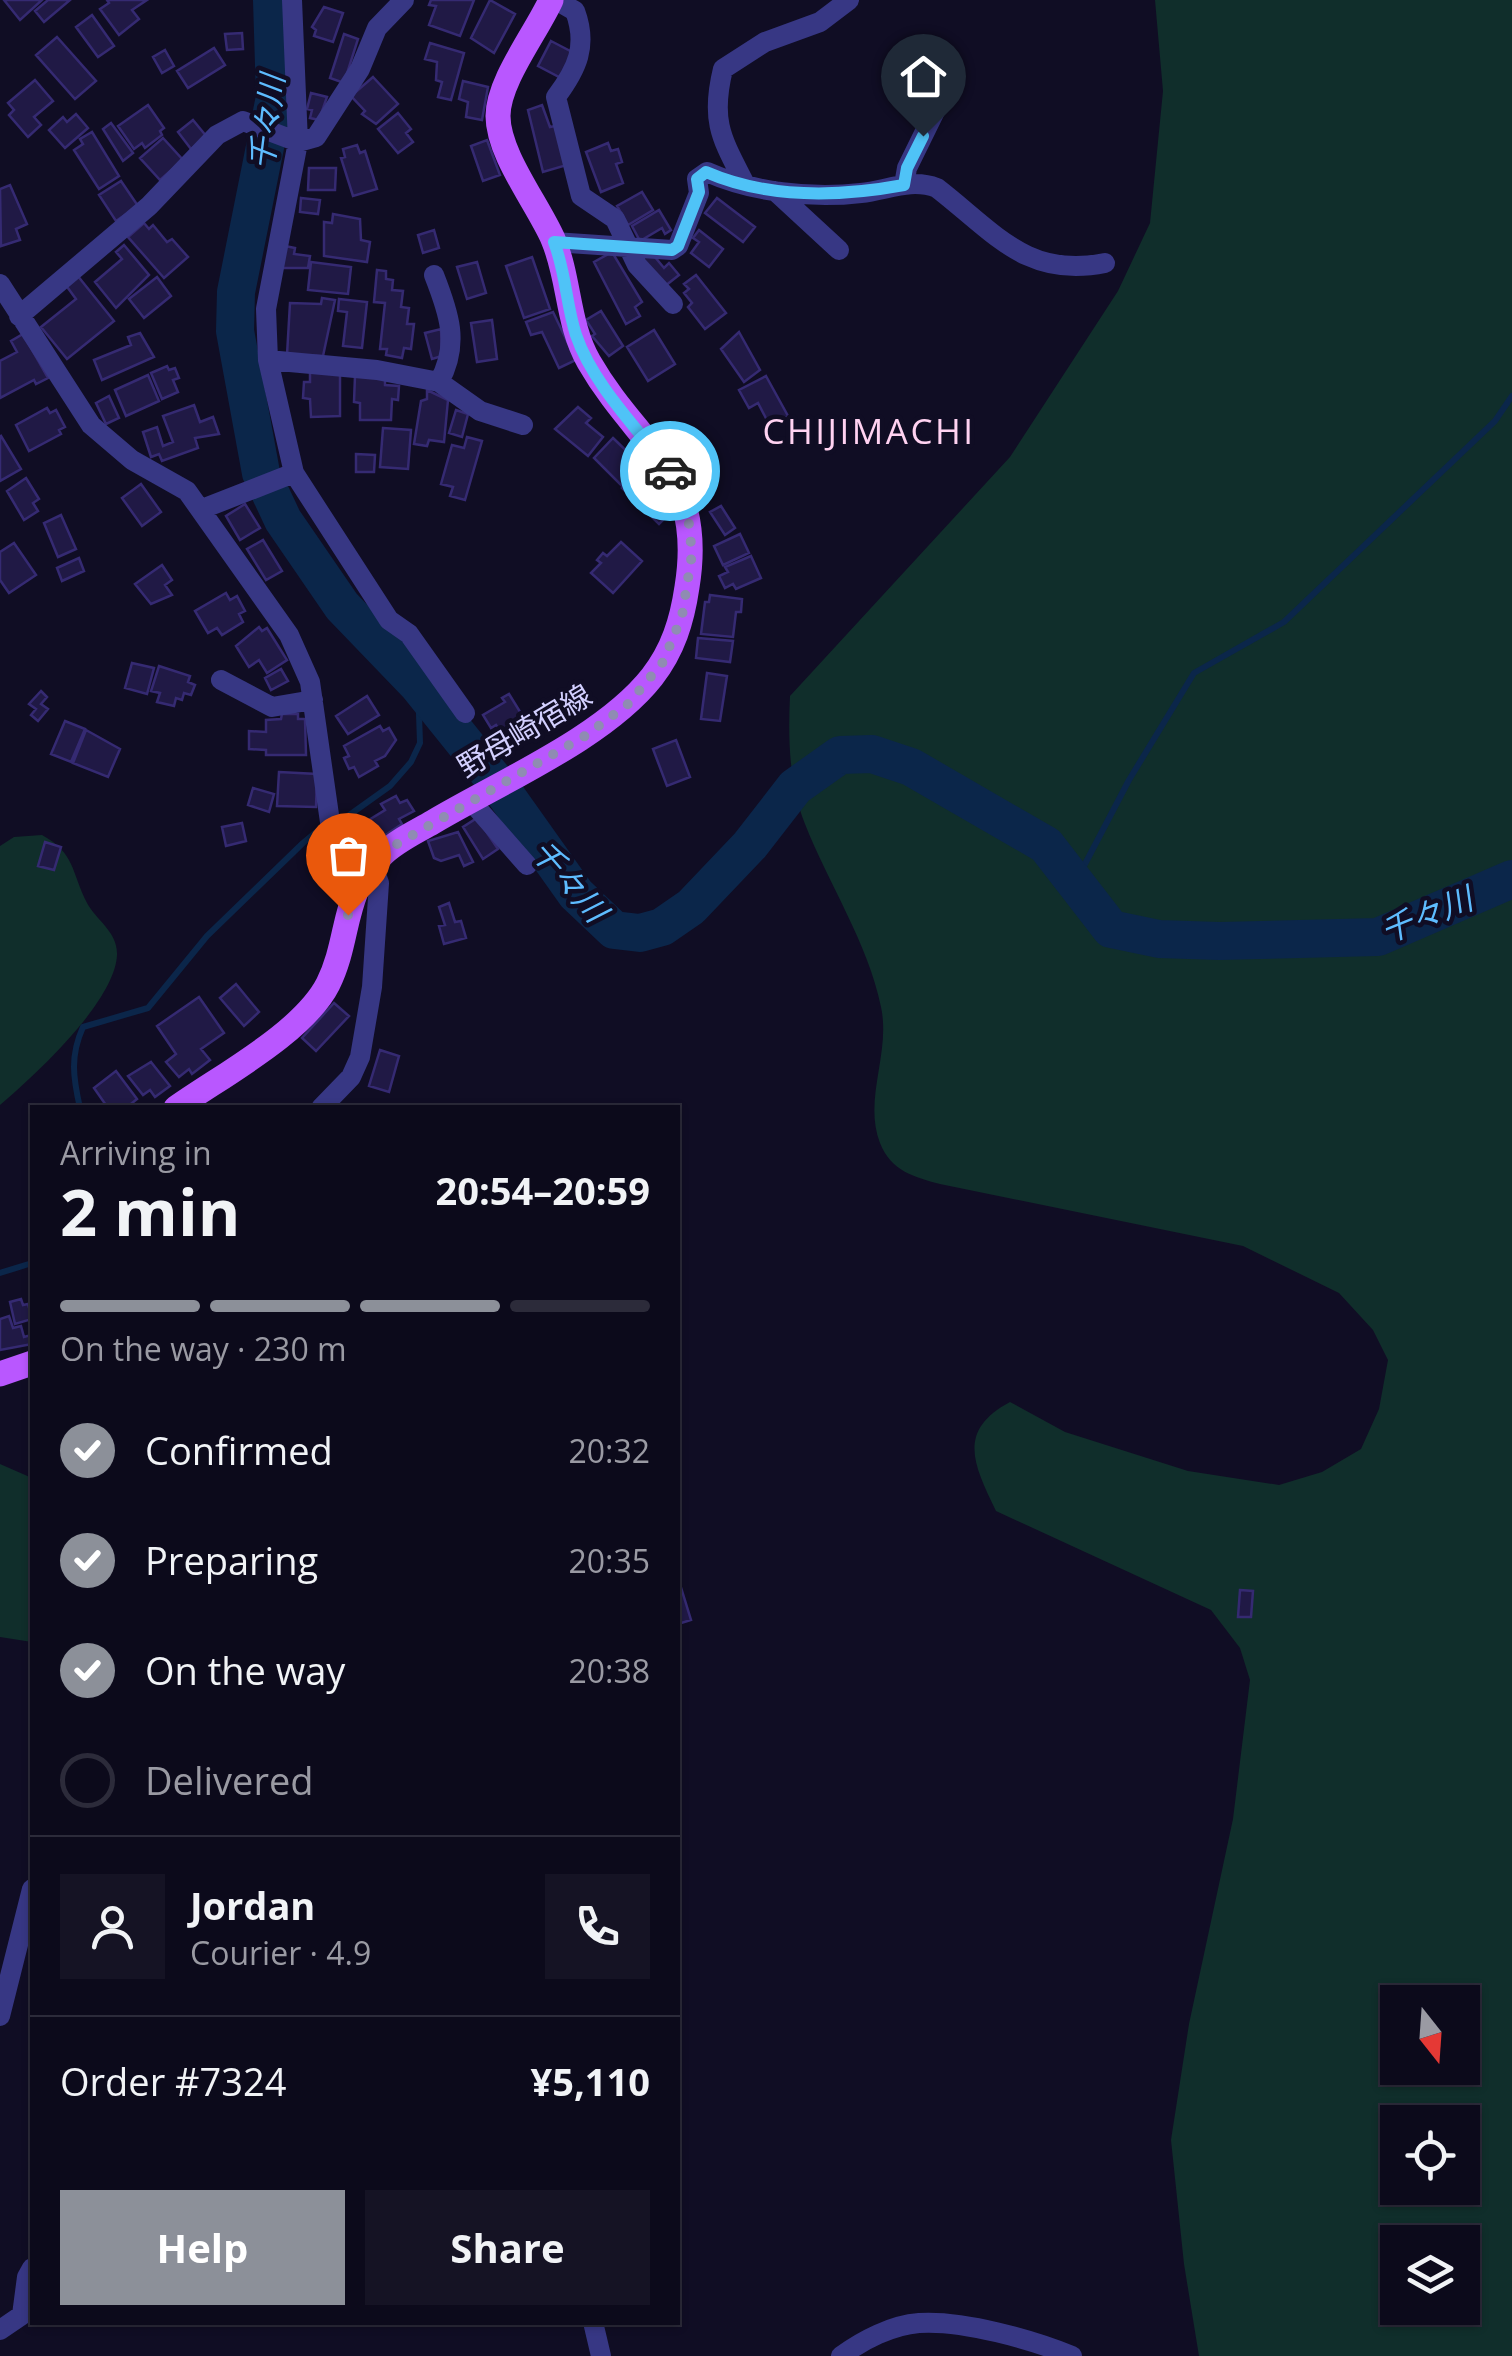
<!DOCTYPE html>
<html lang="en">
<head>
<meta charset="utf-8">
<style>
  body { margin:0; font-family:"Open Sans","Noto Sans JP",sans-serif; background:#151324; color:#f1f3f6; height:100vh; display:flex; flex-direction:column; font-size:38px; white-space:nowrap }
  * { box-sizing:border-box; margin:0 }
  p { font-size:32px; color:#9a9aa3 }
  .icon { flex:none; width:55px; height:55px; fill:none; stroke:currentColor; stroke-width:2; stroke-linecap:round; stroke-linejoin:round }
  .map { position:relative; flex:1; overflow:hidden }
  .sheet { position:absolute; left:30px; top:1105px; width:650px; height:1220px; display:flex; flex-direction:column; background:#0c0a1b; border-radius:0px; box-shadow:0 2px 8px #0004,0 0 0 2px #2c2b3a }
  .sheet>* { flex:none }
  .needle { width:65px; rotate:163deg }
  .tools { position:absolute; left:1380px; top:1985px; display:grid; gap:20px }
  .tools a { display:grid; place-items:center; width:100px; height:100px; border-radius:0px; background:#0c0a1b; box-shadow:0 2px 8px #0004,0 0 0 2px #2c2b3a; font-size:50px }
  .pin { position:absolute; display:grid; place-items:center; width:85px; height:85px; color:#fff; margin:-102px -42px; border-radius:50% 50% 50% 0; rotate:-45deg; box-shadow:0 0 10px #0007 }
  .pin .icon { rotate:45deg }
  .courier { position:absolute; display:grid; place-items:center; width:100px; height:100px; margin:-50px; border:8px solid #4fc3f7; border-radius:50%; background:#fff; color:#222; box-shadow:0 2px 12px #0007 }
  .overview em { font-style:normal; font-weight:700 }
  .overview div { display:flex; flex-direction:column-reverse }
  .overview { display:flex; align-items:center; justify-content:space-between; height:170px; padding:0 30px }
  h1 { font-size:65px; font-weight:700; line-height:75px }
  .bar { display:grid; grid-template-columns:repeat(4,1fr); gap:15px 10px; align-content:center; height:120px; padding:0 30px }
  .bar i { height:12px; border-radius:8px; background:#2c2b3a }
  .bar .on { background:#8c9099 }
  .bar p { grid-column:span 4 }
  .line { display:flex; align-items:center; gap:25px; padding:0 30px; border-top:2px solid #2c2b3a }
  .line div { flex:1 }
  .round { display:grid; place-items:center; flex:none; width:105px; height:105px; border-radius:0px; background:#151324 }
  ol { padding:0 30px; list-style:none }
  li { display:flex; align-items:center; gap:30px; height:110px }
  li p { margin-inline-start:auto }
  li .icon { padding:10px; border-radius:50%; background:#8c9099; color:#fff; stroke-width:4 }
  li:last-child { color:#9a9aa3 }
  li i { width:55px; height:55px; border:5px solid #2c2b3a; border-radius:50% }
  .action { display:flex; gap:20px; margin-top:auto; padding:20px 30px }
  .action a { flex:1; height:115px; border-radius:0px; background:#8c9099; color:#fff; font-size:40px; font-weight:700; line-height:115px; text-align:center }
  .action a+a { background:#151324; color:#f1f3f6 }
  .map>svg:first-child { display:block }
</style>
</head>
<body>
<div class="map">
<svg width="1512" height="2356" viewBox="0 0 1512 2356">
  <rect width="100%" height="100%" fill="#100d24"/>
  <path fill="#102e2b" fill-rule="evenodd" d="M1155,0H1512V2356H1199L1184,2264L1171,2140L1189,2024L1233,1819L1250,1680L1240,1648L1211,1610L996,1511C974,1465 956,1431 1010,1402L1065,1432L1188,1471L1279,1485L1322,1472L1361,1449L1379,1409L1388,1360L1373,1330L1339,1293L1243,1246L940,1184C914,1177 891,1171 880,1143C863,1099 891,1053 881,1007C868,943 829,885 805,824C789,784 788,739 790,696L1010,457L1118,291L1150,223L1163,91ZM1398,2002H1462V2068H1398ZM1398,2122H1462V2188H1398ZM1398,2242H1462V2308H1398Z
    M42,835C75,853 71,871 87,903C96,920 118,932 117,955C115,1002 34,1076 0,1105V846L14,837Z
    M0,1464L32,1478V1642L0,1637Z"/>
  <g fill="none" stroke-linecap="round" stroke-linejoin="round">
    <path stroke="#0b264a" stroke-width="6" d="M1074,885L1129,780L1194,673L1284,622L1495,421L1512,396
      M80,1108C73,1077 70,1056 83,1027L148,1008L207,936L303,843L322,827L348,816L390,786L411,762L420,743L418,685
      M0,1273L32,1263"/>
    <path stroke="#0b264a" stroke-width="38" d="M272,0L275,97L236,292L235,331L261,473L283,520L342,606L418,685L500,787L576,894L614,930L640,933L662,927L691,907L750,845L795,787L840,755L872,754L911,767L1046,845L1111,929L1159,939L1219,941L1378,937L1512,879"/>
  </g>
  <path fill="#201945" stroke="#352a72" stroke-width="2.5" d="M4,0H42L20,20Z
    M48,0H70L44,22L35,11Z
    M107,0H147L132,10L139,19L119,35L100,9L109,3Z
    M431,0H474L460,36L429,25L436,6L429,5Z
    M490,0L515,14L494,53L471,38Z
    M324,7L343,13L333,42L314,36L316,30L312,27Z
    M92,15L114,46L98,57L76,27Z
    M242,33L243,49L227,50L225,34Z
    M344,34L358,39L344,83L330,78Z
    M57,37L96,81L75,99L36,55Z
    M551,41L574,53L561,78L538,66Z
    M430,43L464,53L451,100L438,97L442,82L436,80L437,62L425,59Z
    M214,48L225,65L188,88L177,71Z
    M165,50L174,66L162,73L153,57Z
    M373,77L398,104L376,124L362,114L365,111L351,96Z
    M35,80L53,101L34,117L41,125L28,137L9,115L14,110L8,103Z
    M463,81L488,87L482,120L466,117L468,102L459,99Z
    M311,93L327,97L319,120L310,118L312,110L307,109Z
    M148,105L164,128L160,131L162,135L145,148L142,143L134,149L118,126Z
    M542,105L550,127L555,126L567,165L543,172L528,110Z
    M398,113L411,129L406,133L413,142L398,153L378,129Z
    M76,114L88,128L65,148L49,130L63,117L67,122Z
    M193,120L207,137L191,149L178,132Z
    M111,123L133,153L123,161L103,129Z
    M92,132L119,176L99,189L74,150L83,144L80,139Z
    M163,138L183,160L160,180L140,158Z
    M487,140L500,175L483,181L471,146Z
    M608,143L611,151L618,149L622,162L616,164L623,183L601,192L586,152Z
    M357,145L360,153L365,151L377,189L353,196L341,158L345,157L343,149Z
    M309,168H336L335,190H308Z
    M121,181L138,206L116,221L99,195Z
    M10,185L27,224L16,229L20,240L1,246L0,189Z
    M642,192L653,210L628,225L617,206Z
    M301,198L320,200L318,214L300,212Z
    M717,198L755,227L743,242L705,213Z
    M659,210L671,230L665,234L662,228L640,241L632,226Z
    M333,214L360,219L361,240L370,242L367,262L324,256V222L332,223Z
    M144,223L149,229L153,225L167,242L172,239L188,257L164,278L128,237Z
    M434,230L439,248L423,253L418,235Z
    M699,230L723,249L709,267L691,253L699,242L693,238Z
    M124,245L149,275L116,308L95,282L122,259L116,252Z
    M285,246L295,248L294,254L310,256L308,268H282Z
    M650,251L664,268L669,263L679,275L665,286L641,259Z
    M612,252L642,302L635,307L640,316L626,324L594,262Z
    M532,257L550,309L524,318L506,266Z
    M311,262L351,267L348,294L308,290Z
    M477,262L486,293L467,299L457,267Z
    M377,270L386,271V279L393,280L392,290L403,291L401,307L409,308L407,324H414L411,349L404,348L402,358L386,355L387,349H380L385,303L374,302Z
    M77,275L114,321L67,359L41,327L76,299L65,284Z
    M696,275L726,313L705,329L688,307L692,303L684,293L689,289L684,284Z
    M157,277L171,296L144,318L129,299Z
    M322,298L335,300L323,356L287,355L290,303L321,304Z
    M339,299L367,302L362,348L343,346L347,312L338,311Z
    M601,311L623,346L609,356L592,336L595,334L586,320Z
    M553,312L576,360L559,368L542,332L531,335L526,322Z
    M492,320L497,359L477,362L471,323Z
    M441,329L442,356L432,359L425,333Z
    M654,330L675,364L648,381L627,347Z
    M739,332L760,370L744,382L721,349Z
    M140,333L154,357L102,380L94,360L131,345L128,337Z
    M23,334L48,378L36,384L34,380L0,398V361L17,352L11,341Z
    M167,366L169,370L175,368L179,378L173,380L178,392L162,399L151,373Z
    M310,372H340V416L311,417L310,399L303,398L304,382H310Z
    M148,375L159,401L126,416L115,390Z
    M355,376L385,378V385L399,386L398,400L392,399L391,420H360V403L354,402Z
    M766,376L788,416L770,426L758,403L749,408L739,390Z
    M427,390L448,400L444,442L429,440L427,446L414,444L421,401L427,399Z
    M109,396L119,418L106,424L96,403Z
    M194,405L200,422L213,417L219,434L195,438L198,448L162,461L159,454L151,457L143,432L157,427L163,446L173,442L163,416Z
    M578,407L591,418L586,423L603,437L588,456L555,429Z
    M47,408L50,413L56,410L65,427L59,430L61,434L29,451L16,425Z
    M456,410L468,414L462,437L449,433Z
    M383,428L411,430L408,469L380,467Z
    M1,436L21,469L0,481V437Z
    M467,437L482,441L465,500L450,496L453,487L441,484L452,445L464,448Z
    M613,438L637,461L631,468L636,472L622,486L594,458Z
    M356,454L375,455L374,472H356Z
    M645,465L665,484L658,491L675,508L659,524L622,488Z
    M26,478L39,499L33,503L38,511L24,520L7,491Z
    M141,484L161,512L142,526L122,498Z
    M245,504L260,528L240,540L226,516Z
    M721,506L735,528L725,535L710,512Z
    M61,515L76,549L58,557L44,523Z
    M740,534L749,553L723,565L714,546Z
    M263,540L282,571L266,580L247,549Z
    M621,542L642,561L613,593L591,573L601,563L597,560L603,553L607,556Z
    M14,543L36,575L9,593L0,580V552Z
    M751,556L761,578L736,589L733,584L725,588L719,576L728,572L725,567Z
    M79,558L84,571L62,581L57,568Z
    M162,565L172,580L165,585L172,595L151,604L135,584Z
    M226,593L230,600L237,596L245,611L239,614L243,622L222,635L217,628L208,633L195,611Z
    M710,595L742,599L741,612H736L733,637L701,634L705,602H709Z
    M259,627L262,631L267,628L287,660L267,673L259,660L249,667L236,646Z
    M698,638L733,641L730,662L696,658Z
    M132,663L154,668L147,694L125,688Z
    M159,666L190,676L188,682L195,685L191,695L184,693L182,700L176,698L174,706L157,702L160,693L151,691Z
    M281,669L288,681L271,690L265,678Z
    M707,673L727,676L720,721L701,719Z
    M41,691L47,697L41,704L48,709L38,721L31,715L36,709L29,704Z
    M509,694L530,728L527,730L531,736L518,744L515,739L508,743L496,725L491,728L483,715L505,702L502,698Z
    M367,696L379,715L348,734L336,716Z
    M282,714H298V719H305L306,755H266V750L249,749V731L266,732V720L281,719Z
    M65,721L85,729L71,762L51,754Z
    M380,726L383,731L389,728L396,740L385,756L375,761L378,766L359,777L354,767L349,769L344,758L349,756L344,746Z
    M86,730L120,749L108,777L73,763Z
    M676,740L690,777L667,786L653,749Z
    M279,772L317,774L316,807L277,806Z
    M253,788L274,794L269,812L248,805Z
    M396,796L400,803L407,800L414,811L399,819L402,824L381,838L369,820L385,810L381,804Z
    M477,818L498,849L483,859L463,827Z
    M242,823L246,841L226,846L222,827Z
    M364,825L374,843L362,851L350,832Z
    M458,832L473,862L464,866L459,855L441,861L434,858L428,841Z
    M45,842L61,847L54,870L38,866Z
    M449,903L455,922L461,921L466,938L444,944L439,926L445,925L439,907Z
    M236,984L259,1012L244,1026L220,998Z
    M199,997L224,1033L201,1049L210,1060L192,1074L189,1069L179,1077L166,1062L176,1054L157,1026Z
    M334,1003L349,1016L316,1051L302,1038Z
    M380,1050L399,1056L389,1092L369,1086Z
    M151,1062L170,1086L155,1097L150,1090L143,1095L128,1076Z
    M116,1071L137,1099L126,1108H108L94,1088Z
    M21,1299L23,1305L28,1304L32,1319L15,1324L10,1302Z
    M9,1316L13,1328L21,1326L24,1337L31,1335L32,1344L0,1350V1319Z
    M679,1581L691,1620L678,1624V1582Z
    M1240,1590L1253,1591L1251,1617H1238Z"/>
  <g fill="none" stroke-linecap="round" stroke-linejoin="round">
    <path stroke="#373784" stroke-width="20" d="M556,0L575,11C588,46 577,69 556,97L581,196L615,219L637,265L673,304
      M745,184C722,139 710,122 723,69L765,42L820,22L849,0
      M904,185L907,168L939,103
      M775,191L839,250
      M554,242L672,250L678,246L699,193L697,179L707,172C752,192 811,199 861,193C888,190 911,178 937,188C994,232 1027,279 1105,263
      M434,275C449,313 460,344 439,382
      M0,284L91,425L132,460L187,491L289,635L310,682L332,836L358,880
      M19,316L149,206L217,135L243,121L298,142L316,137L360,69L377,28L404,0
      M268,360L377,370L439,382L480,411L523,425
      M294,473L389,620L409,634L465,713
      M202,509L294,473L268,360L266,309L298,142L292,0
      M221,680L272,707L313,700
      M470,800L527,865
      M321,1108L351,1077L360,1057L372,987L379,883L372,864
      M0,2016L32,1889
      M593,2322L601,2356
      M0,2330L22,2315L27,2277L32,2268
      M841,2356C863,2340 892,2325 919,2323C963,2320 1033,2340 1072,2356"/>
    <path stroke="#b957ff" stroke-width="25" d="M176,1108C221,1076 303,1033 328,984C351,938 341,891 382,855C396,841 416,832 433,822C500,782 604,738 652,677C673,650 682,621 687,587C706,471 639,449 589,362C567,324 570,279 553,239C537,203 498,154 498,116C498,81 536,33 551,0
      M0,1374L32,1363"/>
  </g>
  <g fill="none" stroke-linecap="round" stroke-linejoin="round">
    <path stroke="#8f8cb2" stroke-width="10" stroke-dasharray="0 18" d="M348,915L358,880L385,851L585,736L628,704L663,662L682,616L692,554L687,505L670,471"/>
    <path stroke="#4fc3f7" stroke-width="12" d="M670,471C639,430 593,385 576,335C566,304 566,273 554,242L672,250L678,246L699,192L697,179L706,172C768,199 839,197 904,185L907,168L923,136"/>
  </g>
  <g text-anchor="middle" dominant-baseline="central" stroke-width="9" stroke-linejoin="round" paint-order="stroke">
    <g font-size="30" fill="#d3d0ff" stroke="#100d24">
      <text transform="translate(524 730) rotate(-31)">野母崎宿線</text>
    </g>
    <g font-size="32" font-style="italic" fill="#5ebcff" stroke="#100d24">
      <text transform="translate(266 122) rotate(-83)">千々川</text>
      <text transform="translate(570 880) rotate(49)">千々川</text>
      <text transform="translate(1426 914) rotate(-22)">千々川</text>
    </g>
    <g font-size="35" letter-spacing="2.5" fill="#ffd2f1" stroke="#100d24">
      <text x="869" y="430">CHIJIMACHI</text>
    </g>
  </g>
</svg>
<div class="tools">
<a><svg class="needle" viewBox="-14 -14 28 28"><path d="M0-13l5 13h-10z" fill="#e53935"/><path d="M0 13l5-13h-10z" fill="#9a9aa3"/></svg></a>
<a><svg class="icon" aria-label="locate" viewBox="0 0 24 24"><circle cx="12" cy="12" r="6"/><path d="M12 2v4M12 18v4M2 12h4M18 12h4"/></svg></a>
<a><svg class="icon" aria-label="layers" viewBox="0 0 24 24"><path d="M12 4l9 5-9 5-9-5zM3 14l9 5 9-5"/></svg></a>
</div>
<div class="pin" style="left:348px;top:915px;background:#ea580c"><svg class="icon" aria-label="bag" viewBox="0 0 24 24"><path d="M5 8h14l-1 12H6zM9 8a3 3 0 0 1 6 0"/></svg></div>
<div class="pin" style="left:923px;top:136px;background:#1f2937"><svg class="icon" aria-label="home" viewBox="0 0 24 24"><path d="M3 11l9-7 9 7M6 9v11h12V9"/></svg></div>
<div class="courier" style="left:670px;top:471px"><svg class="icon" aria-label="car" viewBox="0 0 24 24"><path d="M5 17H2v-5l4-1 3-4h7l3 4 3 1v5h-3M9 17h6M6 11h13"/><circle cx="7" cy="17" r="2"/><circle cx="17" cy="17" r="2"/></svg></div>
<section class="sheet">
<div class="overview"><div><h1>2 min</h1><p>Arriving in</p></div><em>20:54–20:59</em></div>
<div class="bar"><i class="on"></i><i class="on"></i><i class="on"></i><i></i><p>On the way · 230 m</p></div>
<ol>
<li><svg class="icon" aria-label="check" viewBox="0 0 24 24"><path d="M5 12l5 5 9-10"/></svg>Confirmed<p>20:32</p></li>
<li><svg class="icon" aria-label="check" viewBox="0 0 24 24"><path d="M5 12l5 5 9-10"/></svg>Preparing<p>20:35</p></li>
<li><svg class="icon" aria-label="check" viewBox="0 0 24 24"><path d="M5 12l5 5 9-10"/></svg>On the way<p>20:38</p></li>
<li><i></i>Delivered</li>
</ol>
<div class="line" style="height:180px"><a class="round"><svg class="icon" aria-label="person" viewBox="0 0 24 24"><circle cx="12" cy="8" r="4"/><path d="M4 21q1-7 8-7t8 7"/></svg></a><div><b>Jordan</b><p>Courier · 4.9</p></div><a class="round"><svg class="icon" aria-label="phone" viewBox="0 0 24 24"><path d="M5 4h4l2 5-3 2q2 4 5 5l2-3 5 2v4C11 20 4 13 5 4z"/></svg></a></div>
<div class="line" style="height:130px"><div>Order #7324</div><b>¥5,110</b></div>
<div class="action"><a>Help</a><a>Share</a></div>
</section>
</div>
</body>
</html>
